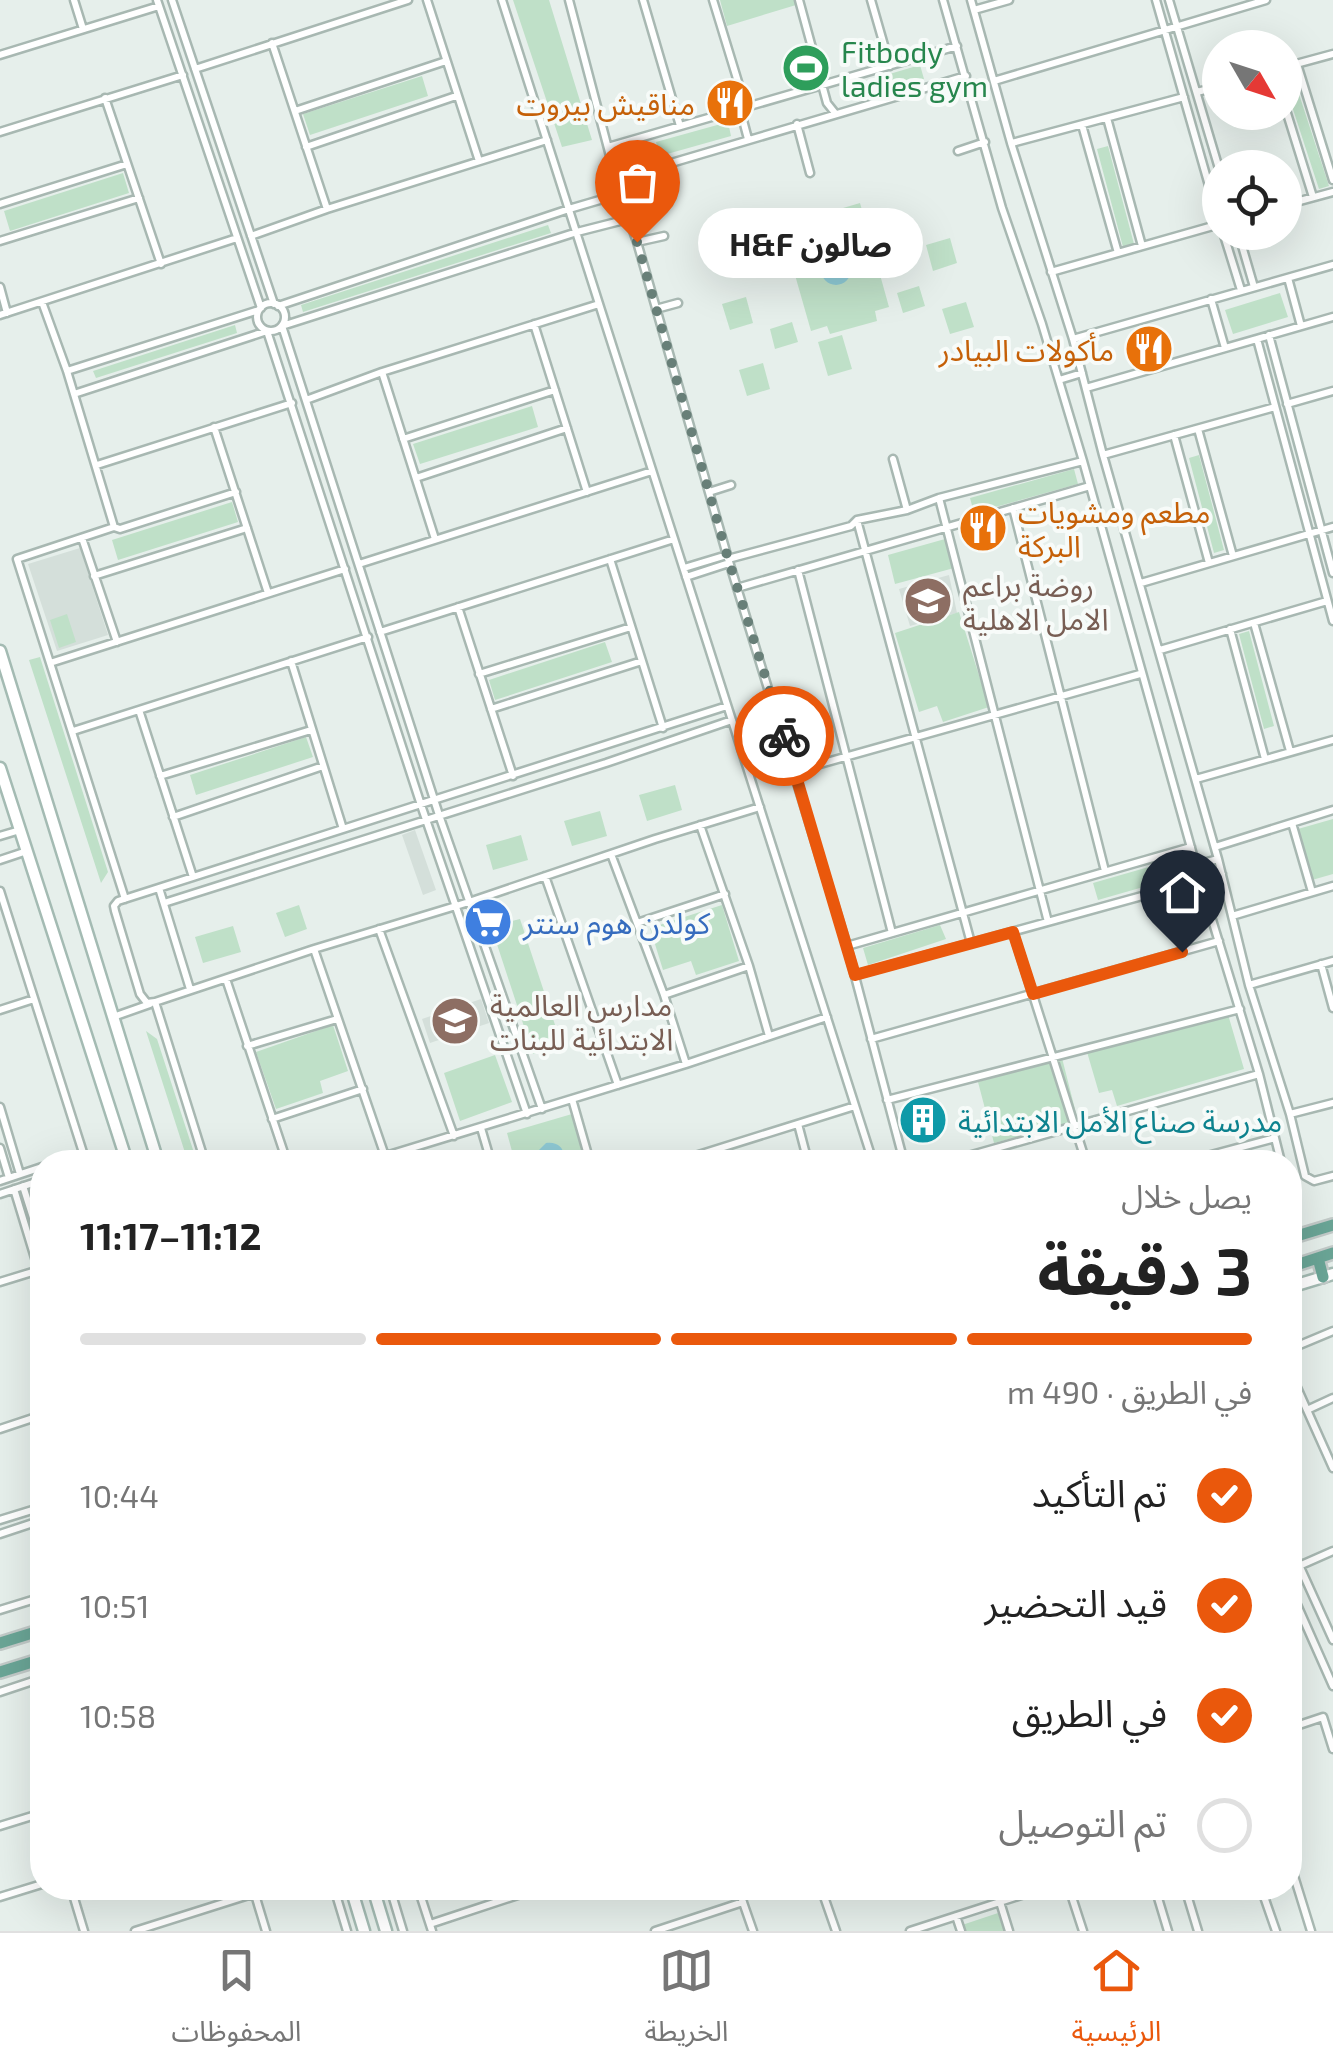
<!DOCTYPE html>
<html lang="ar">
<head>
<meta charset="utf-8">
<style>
  body { margin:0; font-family:"Exo 2","Noto Sans Arabic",sans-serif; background:#f2f2f2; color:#222; direction:rtl; height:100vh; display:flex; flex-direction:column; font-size:38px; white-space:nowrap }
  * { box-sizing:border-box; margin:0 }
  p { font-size:32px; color:#767676 }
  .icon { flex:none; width:55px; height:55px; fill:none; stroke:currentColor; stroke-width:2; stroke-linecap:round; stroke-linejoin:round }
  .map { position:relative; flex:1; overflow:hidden; direction:ltr }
  .side { position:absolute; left:30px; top:1150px; width:1272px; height:750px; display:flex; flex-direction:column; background:#fff; border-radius:40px; box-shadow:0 10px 40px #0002; direction:rtl }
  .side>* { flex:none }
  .needle { width:65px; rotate:129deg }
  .tools { position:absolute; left:1202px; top:30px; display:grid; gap:20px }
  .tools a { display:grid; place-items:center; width:100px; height:100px; border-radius:50%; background:#fff; box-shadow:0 10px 40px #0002; font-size:50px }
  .pin { position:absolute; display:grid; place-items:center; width:85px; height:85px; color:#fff; margin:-102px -42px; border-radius:50% 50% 50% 0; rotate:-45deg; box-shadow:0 0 10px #0007 }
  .pin .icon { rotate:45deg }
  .courier { position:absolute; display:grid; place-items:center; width:100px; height:100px; margin:-50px; border:8px solid #ea580c; border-radius:50%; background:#fff; color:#222; box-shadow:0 2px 12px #0007 }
  .bubble { position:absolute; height:70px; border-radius:35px; background:#fff; box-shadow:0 10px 40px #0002; font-size:32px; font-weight:700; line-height:70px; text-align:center; direction:rtl }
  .headline em { font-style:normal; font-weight:700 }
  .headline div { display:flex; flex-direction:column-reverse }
  .headline { display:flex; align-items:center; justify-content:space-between; height:170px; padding:0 50px }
  h1 { font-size:65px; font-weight:700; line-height:75px }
  .bar { display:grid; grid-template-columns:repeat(4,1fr); gap:15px 10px; align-content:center; height:120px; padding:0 50px }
  .bar i { height:12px; border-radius:8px; background:#e0e0e0 }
  .bar .on { background:#ea580c }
  .bar p { grid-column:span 4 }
  ol { padding:0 50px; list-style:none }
  li { display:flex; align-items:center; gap:30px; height:110px }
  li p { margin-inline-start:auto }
  li .icon { padding:10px; border-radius:50%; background:#ea580c; color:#fff; stroke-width:4 }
  li:last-child { color:#767676 }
  li i { width:55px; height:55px; border:5px solid #e0e0e0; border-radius:50% }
  .dock { display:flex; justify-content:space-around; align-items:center; height:140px; border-top:2px solid #e0e0e0; background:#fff; font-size:28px; color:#767676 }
  .dock a { display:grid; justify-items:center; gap:5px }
  .dock .on { color:#ea580c }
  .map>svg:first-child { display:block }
</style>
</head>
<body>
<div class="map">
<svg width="1333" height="1931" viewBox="0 0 1333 1931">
  <rect width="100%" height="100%" fill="#e6efeb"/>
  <path fill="#d4dfda" d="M80,548L108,635L57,651L28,564Z
    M949,575L957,613L910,626L899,589Z
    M415,830L436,890L423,895L402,835Z
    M481,999L489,1023L430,1043L422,1019Z"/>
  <path fill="#bfe0c8" d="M513,0H549L592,140L562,147Z
    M720,0H795L796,5L727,26Z
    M920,65L924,79L853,100L849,86Z
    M422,76L428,96L310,135L303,114Z
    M1298,91L1329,186L1319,189L1288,94Z
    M728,122L731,136L660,156L656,142Z
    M1108,146L1134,244L1123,247L1097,149Z
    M123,173L129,193L10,231L4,211Z
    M860,203L889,307L875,311L877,321L830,334L827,326L811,331L787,247L798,244L792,223Z
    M548,225L551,233L303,312L301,305Z
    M950,238L957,263L933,271L926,245Z
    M919,286L925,306L903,313L897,293Z
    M1280,293L1288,317L1233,334L1225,310Z
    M746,297L753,323L730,330L722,304Z
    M966,302L974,327L950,334L942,309Z
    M792,322L798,342L775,349L770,329Z
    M235,325L237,333L96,378L93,371Z
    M842,335L852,369L828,376L818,342Z
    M763,363L770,389L747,396L739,370Z
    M532,406L538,427L420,464L413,444Z
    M1199,455L1224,550L1214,553L1189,458Z
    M1074,469L1078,484L974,513L970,498Z
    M232,502L238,522L118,560L112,540Z
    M945,539L954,568L895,584L888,555Z
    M959,612L989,707L943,722L937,706L919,712L895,633Z
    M67,614L76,642L59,648L50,620Z
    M1249,631L1274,726L1264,729L1239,634Z
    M605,642L612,662L495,700L489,680Z
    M40,657L108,872L101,883L29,660Z
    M306,737L313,757L196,795L190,775Z
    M675,785L682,810L647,821L639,795Z
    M600,811L607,836L572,846L564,821Z
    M1333,819V874L1312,880L1298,829Z
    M521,835L528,860L493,870L486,845Z
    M1187,856L1192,873L1098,900L1093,883Z
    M299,905L307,929L285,937L276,913Z
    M722,905L739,961L696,975L691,961L663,970L650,928Z
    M520,919L562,1046L533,1054L491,926Z
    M940,925L946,939L868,965L863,948Z
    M233,926L241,952L203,963L195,937Z
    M1227,1011L1244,1069L1117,1106L1112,1090L1099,1093L1087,1052Z
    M333,1025L348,1071L320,1081L323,1093L276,1109L256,1052Z
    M146,1031L157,1039L197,1162H188Z
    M495,1055L512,1102L460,1121L444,1073Z
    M1062,1058L1078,1121L994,1143L978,1082Z
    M572,1114L586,1162H515L507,1133Z
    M998,1913L1004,1931H964L962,1925Z"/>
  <path fill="#8ec9d4" d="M821 270a15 15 0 1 1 30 0a15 15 0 1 1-30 0Z
    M546,1143C559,1141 567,1150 562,1162H539L538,1151Z"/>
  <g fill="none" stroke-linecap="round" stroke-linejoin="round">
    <g stroke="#a8b8b2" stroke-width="11">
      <path id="street" d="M74,0L83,29
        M157,0L261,308
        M172,0L274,304
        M427,0L479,161
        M502,0L873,1162
        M569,0L620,194L637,242L727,555L847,946L904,1162
        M643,0L680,126
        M713,0L746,108
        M799,0L827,103L835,113
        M871,0L890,66
        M943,0L1002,208L1042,324L1083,461L1200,880L1259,1074L1281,1162
        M971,0L1011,143L1073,339L1103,455L1218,859L1249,985L1290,1114L1305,1176L1314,1181L1333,1176
        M1156,0L1220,224
        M1169,0L1220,172
        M974,10L1009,0
        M272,43L327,209
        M0,55L159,6
        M1297,64L1333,180
        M1285,67L1333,54
        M195,69L408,0
        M994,81L1266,0
        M1197,92L1220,86
        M105,98L161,264
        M1285,107L1313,197
        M740,109L748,139
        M295,111L446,61
        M1107,118L1142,246
        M797,124L810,173
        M1082,125L1118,253
        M0,132L183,75
        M1012,143L1184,97
        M306,147L456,96
        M608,147L957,46
        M958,151L985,142
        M617,179L966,76
        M0,204L127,164
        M1285,205L1333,192
        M1223,232L1241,290
        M1238,232L1254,287
        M251,236L327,209L547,140
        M0,241L139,198
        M637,242L664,236
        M1051,272L1220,224
        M1288,278L1301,326
        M0,287L7,313
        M1211,299L1225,348
        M42,302L67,371L114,527
        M257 317a14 14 0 1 1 28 0a14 14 0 1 1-28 0Z
        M278,306L569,209L620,194
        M656,309L678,303
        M0,315L237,238
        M534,324L587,492
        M1269,335L1333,573
        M1073,339L1333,265
        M1257,339L1333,621
        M1053,360L1076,352
        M67,371L259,310
        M382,372L435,539
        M1059,380L1082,373
        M1086,388L1333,317
        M74,394L267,331L421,805L527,1114
        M306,400L382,372L599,304
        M1287,404L1333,391
        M214,427L268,593
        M1198,429L1233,556
        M1174,435L1209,563
        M403,439L555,390
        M1103,455L1275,407
        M893,459L907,510
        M97,465L292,403
        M416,478L567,428
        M709,492L731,485
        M939,498L1048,922
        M1013,508L1105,871
        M857,520L971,943
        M82,538L117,642
        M610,559L663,728
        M728,559L851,526L857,520L907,510L939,498L1083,461
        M359,564L652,471
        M684,568L727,555
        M798,570L892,933
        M94,576L247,528
        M686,577L729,563
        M1141,583L1333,527
        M737,588L1090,486
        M458,607L513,776
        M1254,623L1290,751
        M1230,629L1265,759
        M380,632L674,539
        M1160,650L1327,601
        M291,661L343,829
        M50,663L345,569
        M479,674L631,627
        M727,706L118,901L114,906L115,911L140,994L147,1003L155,1002L314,949L469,902L655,839L760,807
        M491,709L642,661
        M139,710L193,877
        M73,731L368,637
        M795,771L1140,674
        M160,776L311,730
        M1196,779L1333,740
        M173,817L323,766
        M1292,823L1312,892
        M700,825L749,966L769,1036
        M0,836L20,830
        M1215,847L1333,810
        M611,854L664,995L686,1064
        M0,860L27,851
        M1196,865L1218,859
        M545,876L618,1085
        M159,888L190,989
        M0,891L86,1162
        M125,899L17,559L114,527L120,529L236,492
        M164,903L606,763L732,720
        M1232,916L1333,886
        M637,923L725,894
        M379,929L454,1136
        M1013,932L1086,1162
        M847,946L1191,847
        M314,949L385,1156
        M1321,964L1333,1008
        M855,975L1222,874
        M226,979L287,1162
        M1249,985L1333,961
        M664,995L749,966
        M155,1002L205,1162
        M0,1010L34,999
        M113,1017L150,1004
        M871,1039L1219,941
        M247,1046L337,1019
        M572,1099L590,1162
        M887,1100L1240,1009
        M0,1107L20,1174
        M542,1109L439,815L282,326L577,232L628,219
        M1290,1114L1333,1103
        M272,1119L363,1089
        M798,1124L808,1162
        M481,1128L491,1162
        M0,1148L9,1178
        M57,1162L83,1154
        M366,1162L686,1064L827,1017
        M676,1162L855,1106
        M947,1162L1259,1074
        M1185,1162L1275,1138
        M0,1181L42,1167
        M23,1186L42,1246
        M14,1189L42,1281
        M0,1194L42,1180
        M0,1282L39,1270
        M1290,1349L1333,1331
        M1290,1372L1333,1468
        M1307,1410L1333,1398
        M0,1429L42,1415
        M0,1520L42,1507
        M0,1534L42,1520
        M1290,1545L1333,1640
        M1299,1566L1333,1551
        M1290,1589L1333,1686
        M0,1610L42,1597
        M0,1692L42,1678
        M1290,1711L1295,1727
        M1290,1728L1323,1717L1333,1749
        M0,1826L42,1813
        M1290,1863L1311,1931
        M71,1888L84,1931
        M253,1888L266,1931
        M334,1888L347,1931
        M390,1888L403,1931
        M418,1888L432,1931
        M738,1888L753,1931
        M821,1888L836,1931
        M1069,1888L1083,1931
        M1155,1888L1168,1931
        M1185,1888L1198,1931
        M1261,1888L1276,1931
        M0,1897L42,1884
        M1000,1902L1009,1931
        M956,1916L961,1931
        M430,1924L539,1888
        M135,1931L255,1893
        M655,1931L743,1902
        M910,1931L1043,1888"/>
    </g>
    <g stroke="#a4bbb3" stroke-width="15">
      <path id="secondary" d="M0,651L158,1162
        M0,768L127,1162
        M1290,1287L1333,1274
        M351,1888L364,1931
        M373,1888L386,1931"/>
    </g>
    <g stroke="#c2cac8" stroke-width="16">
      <path id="primary" d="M1290,1238L1333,1225
        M1318,1258L1323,1277
        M1290,1267L1333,1253
        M0,1643L42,1630
        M0,1672L42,1659"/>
    </g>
    <use href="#street" stroke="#fff" stroke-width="6"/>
    <use href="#secondary" stroke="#fff" stroke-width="10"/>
    <use href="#primary" stroke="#6aa596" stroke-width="11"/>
  </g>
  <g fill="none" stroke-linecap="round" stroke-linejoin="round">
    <path stroke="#687f78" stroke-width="10" stroke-dasharray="0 18" d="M637,242L727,555L784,736"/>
    <path stroke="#ea580c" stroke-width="12" d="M784,736L855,975L1013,932L1033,994L1182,952"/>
  </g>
  <defs>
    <g id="stadium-disc" transform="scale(2.5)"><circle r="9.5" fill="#2e9e5b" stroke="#f7fbf9"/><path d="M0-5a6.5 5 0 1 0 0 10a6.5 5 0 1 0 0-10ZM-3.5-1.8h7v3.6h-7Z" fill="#fff"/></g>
    <g id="restaurant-disc" transform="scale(2.5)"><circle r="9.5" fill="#e8710a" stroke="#f7fbf9"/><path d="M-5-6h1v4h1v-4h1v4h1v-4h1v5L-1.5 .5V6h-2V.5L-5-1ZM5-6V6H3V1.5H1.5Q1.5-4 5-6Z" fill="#fff"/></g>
    <g id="school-disc" transform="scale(2.5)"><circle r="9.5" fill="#8d6e63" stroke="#f7fbf9"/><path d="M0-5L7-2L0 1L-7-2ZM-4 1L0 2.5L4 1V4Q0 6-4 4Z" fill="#fff"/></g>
    <g id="supermarket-disc" transform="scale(2.5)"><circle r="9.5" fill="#3f7fe0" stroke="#f7fbf9"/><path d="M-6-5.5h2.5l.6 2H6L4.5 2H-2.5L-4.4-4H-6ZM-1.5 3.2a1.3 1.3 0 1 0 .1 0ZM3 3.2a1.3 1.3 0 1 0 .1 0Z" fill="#fff"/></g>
    <g id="building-disc" transform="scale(2.5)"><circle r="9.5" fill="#0f9aa8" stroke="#f7fbf9"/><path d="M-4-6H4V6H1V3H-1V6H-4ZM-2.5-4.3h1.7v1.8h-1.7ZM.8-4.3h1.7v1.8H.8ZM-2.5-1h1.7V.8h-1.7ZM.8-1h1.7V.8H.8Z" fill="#fff"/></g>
  </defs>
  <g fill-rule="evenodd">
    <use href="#stadium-disc" x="806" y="68"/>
    <use href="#restaurant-disc" x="730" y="103"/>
    <use href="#restaurant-disc" x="1149" y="349"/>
    <use href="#restaurant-disc" x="983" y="528"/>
    <use href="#school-disc" x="928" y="601"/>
    <use href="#supermarket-disc" x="488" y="922"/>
    <use href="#school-disc" x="455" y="1021"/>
    <use href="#building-disc" x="923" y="1120"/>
  </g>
  <g text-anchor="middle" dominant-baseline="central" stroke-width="8" stroke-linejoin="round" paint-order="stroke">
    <g font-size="30" fill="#27864d" stroke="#f7fbf9" text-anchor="start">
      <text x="841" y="51">Fitbody<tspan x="841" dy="34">ladies gym</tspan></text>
    </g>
    <g font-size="30" fill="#c56008" stroke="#f7fbf9" text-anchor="end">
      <text x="695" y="103">مناقيش بيروت</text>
      <text x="1114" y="349">مأكولات البيادر</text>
      <text x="1018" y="511" text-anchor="start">مطعم ومشويات<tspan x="1018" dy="34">البركة</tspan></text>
    </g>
    <g font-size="30" fill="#785e54" stroke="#f7fbf9" text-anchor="start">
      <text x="963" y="584">روضة براعم<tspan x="963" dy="34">الامل الاهلية</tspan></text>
      <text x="490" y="1004">مدارس العالمية<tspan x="490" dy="34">الابتدائية للبنات</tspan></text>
    </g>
    <g font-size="30" fill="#366cbe" stroke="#f7fbf9" text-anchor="start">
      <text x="523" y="922">كولدن هوم سنتر</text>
    </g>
    <g font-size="30" fill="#0d838f" stroke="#f7fbf9" text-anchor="start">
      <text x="958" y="1120">مدرسة صناع الأمل الابتدائية</text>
    </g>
  </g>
</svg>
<div class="tools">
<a><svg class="needle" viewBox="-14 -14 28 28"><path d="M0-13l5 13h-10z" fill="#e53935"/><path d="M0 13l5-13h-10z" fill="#767676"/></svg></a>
<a><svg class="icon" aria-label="locate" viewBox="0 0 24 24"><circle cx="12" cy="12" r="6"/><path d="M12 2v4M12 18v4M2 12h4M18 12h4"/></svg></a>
</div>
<div class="pin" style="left:637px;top:242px;background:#ea580c"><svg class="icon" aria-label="bag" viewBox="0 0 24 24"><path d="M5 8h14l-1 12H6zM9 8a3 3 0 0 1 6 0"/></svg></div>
<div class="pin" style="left:1182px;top:952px;background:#1f2937"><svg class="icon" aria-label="home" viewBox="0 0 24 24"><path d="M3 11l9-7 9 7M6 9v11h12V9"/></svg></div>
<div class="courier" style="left:784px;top:736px"><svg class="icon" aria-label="bike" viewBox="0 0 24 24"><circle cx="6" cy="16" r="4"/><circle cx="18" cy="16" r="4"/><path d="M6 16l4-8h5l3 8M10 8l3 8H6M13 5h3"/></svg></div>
<div class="bubble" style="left:698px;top:208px;width:225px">صالون H&amp;F</div>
<section class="side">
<div class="headline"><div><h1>3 دقيقة</h1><p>يصل خلال</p></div><em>11:12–11:17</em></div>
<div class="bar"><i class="on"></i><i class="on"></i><i class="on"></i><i></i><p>في الطريق · 490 m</p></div>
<ol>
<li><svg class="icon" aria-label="check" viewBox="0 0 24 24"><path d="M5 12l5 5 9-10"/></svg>تم التأكيد<p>10:44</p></li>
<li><svg class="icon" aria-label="check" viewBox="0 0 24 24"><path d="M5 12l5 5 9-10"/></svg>قيد التحضير<p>10:51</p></li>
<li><svg class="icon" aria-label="check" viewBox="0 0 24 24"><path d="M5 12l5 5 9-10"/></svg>في الطريق<p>10:58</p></li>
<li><i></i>تم التوصيل</li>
</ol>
</section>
</div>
<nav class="dock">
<a class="on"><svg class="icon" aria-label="home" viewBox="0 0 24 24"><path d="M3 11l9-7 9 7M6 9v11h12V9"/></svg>الرئيسية</a>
<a><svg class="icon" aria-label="map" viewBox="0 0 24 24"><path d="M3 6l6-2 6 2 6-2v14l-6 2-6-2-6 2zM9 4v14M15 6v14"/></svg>الخريطة</a>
<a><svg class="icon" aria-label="saved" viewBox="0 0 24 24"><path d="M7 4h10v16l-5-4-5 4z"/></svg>المحفوظات</a>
</nav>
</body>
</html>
